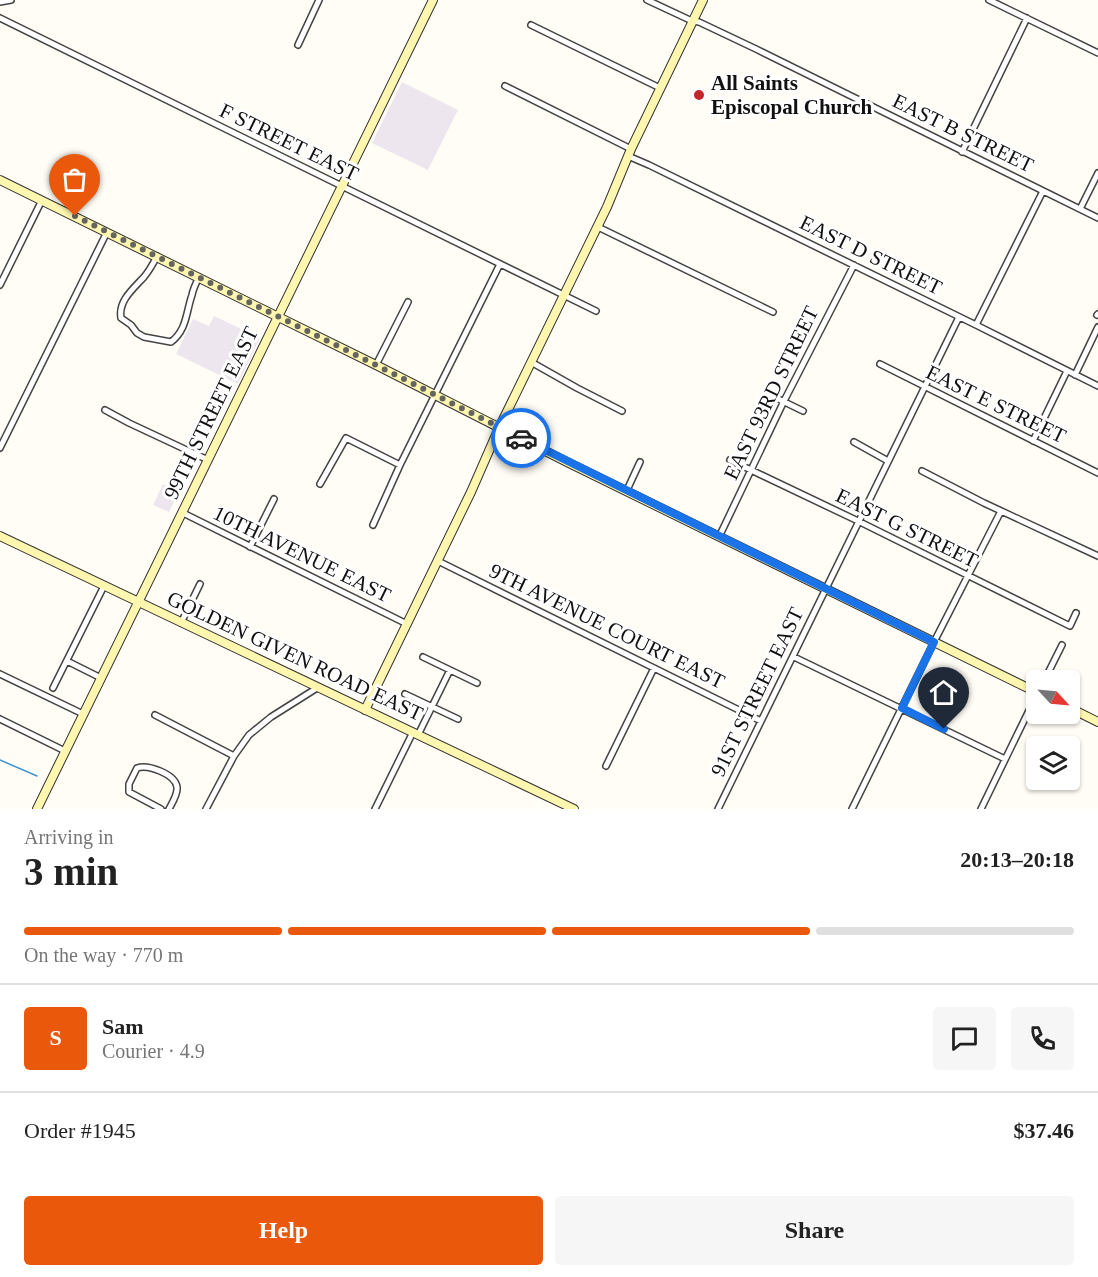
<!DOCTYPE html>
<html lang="en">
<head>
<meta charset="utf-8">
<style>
  body { margin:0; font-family:Georgia,serif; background:#f6f6f6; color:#222; height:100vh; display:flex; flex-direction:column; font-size:22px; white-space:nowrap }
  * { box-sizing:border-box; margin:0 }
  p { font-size:20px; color:#767676 }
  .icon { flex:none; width:33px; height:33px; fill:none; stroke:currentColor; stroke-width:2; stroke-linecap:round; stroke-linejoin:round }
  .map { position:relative; height:809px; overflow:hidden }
  .details { display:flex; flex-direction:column; background:#fff; flex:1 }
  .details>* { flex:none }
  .needle { width:39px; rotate:116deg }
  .tools { position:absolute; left:1026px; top:670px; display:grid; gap:12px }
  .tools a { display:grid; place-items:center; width:54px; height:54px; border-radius:6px; background:#fff; box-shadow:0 2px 4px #0004; font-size:30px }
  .pin { position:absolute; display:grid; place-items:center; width:51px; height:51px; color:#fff; margin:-62px -26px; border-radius:50% 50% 50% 0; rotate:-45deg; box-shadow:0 0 6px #0007 }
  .pin .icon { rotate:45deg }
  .courier { position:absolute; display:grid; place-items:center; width:60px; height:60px; margin:-30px; border:4px solid #1a73e8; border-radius:50%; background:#fff; color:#222; box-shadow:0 2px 8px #0007 }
  .summary em { font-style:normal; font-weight:700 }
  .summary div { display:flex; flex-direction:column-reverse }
  .summary { display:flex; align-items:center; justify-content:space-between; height:102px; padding:0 24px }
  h1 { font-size:39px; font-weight:700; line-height:45px }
  .bar { display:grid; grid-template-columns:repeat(4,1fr); gap:9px 6px; align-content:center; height:72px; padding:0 24px }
  .bar i { height:8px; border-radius:4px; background:#e0e0e0 }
  .bar .active { background:#ea580c }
  .bar p { grid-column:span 4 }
  .line { display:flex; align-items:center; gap:15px; padding:0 24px; border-top:2px solid #e0e0e0 }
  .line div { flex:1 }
  .round { display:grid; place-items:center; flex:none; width:63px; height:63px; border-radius:6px; background:#f6f6f6 }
  .primary-button { display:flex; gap:12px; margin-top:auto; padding:12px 24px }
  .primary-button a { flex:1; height:69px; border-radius:6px; background:#ea580c; color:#fff; font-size:24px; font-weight:700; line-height:69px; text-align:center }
  .primary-button a+a { background:#f6f6f6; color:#222 }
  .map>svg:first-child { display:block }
</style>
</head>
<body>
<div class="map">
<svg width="1098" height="809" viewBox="0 0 1098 809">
  <rect width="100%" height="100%" fill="#fffdf5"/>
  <path fill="#eee6ef" d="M402,82L458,110L428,170L372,143Z
    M214,316L260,338L238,384L176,354L193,319L209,326Z
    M163,484L179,492L169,512L153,505Z"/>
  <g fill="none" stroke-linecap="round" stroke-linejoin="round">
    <path stroke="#3f96cf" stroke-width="1.5" d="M0,760L37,776"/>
    <g stroke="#444" stroke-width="8">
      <path id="street" d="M647,0L692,21L699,22L756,49L1098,218
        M989,0L1098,53
        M0,2L11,0
        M0,18L596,311
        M531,25L660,88
        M298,45L319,0
        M505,86L631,149
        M962,152L1027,18
        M628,156L649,165L976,325L1098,386
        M1080,209L1098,173
        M598,227L773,312
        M157,256C153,264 149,271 144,277C133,289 118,301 121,318L131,325L137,333L144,337L171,342C187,330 186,312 192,295C193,289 196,283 199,277
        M0,285L42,200
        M1097,315L1098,314
        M976,325L1043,191
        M531,362L577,388L622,411
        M880,364L1098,473
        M376,365L408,302
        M1075,375L1098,327
        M766,393L803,411
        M105,410L129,423L208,460
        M1033,441L1067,371
        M854,442L888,461
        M0,448L107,232
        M730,460L858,521L1070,626L1076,613
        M922,471L984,503L1098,556
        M320,484L346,438L400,465
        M627,490L640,462
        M183,513L407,624
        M373,525L400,465L500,264
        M719,537L784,401L854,265
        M250,547L274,499
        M438,561L761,721
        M181,623L200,584
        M423,657L477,683
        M794,657L1005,759
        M67,661L101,678
        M0,674L83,714
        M1044,681L1062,645
        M53,688L104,586
        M405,694L458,719
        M155,715L234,756
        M0,719L65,751
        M418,735L450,670
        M606,766L654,668
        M161,809L129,792V784L137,768C148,764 175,774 177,787C178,794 172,803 169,809
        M206,809L234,756L249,735L271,717L317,688
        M375,809L413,732
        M718,809L959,317
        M852,809L934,642L1001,511
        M981,809L1036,696"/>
    </g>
    <g stroke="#333" stroke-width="10">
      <path id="secondary" d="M0,180L376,365L569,463L1036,692
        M0,536L574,809
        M1070,708L1098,722
        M365,710L471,492L499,428L607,207L631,149L703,0
        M37,809L433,0"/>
    </g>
    <use href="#street" stroke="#fff" stroke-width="5"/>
    <use href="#secondary" stroke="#fff6b0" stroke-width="8"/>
  </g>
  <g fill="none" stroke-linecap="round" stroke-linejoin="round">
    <path stroke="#646461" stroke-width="6" stroke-dasharray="0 10.8" d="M75,216L360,357L521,438"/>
    <path stroke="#1a73e8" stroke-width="8" d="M521,438L934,642L902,708L944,729"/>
  </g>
  <circle fill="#c4262e" stroke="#fff" stroke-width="2" cx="699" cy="95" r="6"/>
  <g text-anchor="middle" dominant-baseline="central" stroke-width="6" stroke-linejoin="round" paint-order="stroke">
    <g font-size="21" font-weight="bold" fill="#111" stroke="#fff" text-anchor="start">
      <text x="711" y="83">All Saints<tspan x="711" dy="24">Episcopal Church</tspan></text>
    </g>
    <g font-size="21" fill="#111" stroke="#fff">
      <text transform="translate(963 133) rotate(26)">EAST B STREET</text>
      <text transform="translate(289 142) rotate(26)">F STREET EAST</text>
      <text transform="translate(871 255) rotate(26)">EAST D STREET</text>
      <text transform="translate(771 393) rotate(-64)">EAST 93RD STREET</text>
      <text transform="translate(996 404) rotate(26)">EAST E STREET</text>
      <text transform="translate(211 413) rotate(-64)">99TH STREET EAST</text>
      <text transform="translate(907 528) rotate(26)">EAST G STREET</text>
      <text transform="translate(302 554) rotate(26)">10TH AVENUE EAST</text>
      <text transform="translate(607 626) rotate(26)">9TH AVENUE COURT EAST</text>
      <text transform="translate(295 656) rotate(25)">GOLDEN GIVEN ROAD EAST</text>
      <text transform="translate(757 692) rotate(-64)">91ST STREET EAST</text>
    </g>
  </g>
</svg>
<div class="tools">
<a><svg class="needle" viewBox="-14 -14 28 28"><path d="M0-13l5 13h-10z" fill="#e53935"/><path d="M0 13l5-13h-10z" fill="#767676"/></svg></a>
<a><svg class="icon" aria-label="layers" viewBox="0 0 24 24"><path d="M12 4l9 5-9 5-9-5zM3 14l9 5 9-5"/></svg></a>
</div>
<div class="pin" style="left:75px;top:216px;background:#ea580c"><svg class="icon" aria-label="bag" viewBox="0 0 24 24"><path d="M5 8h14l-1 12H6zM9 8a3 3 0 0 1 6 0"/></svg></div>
<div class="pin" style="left:944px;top:729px;background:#1f2937"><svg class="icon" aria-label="home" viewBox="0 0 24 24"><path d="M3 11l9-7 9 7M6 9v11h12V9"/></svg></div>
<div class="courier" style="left:521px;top:438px"><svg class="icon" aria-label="car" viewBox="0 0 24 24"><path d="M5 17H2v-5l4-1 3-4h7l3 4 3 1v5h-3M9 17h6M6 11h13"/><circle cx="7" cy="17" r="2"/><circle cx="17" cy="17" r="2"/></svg></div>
</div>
<section class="details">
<div class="summary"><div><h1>3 min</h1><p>Arriving in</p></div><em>20:13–20:18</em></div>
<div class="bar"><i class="active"></i><i class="active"></i><i class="active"></i><i></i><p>On the way · 770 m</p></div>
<div class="line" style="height:108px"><b class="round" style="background:#ea580c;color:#fff">S</b><div><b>Sam</b><p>Courier · 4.9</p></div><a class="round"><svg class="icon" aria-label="chat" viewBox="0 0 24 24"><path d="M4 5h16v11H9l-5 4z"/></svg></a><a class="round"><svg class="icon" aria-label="phone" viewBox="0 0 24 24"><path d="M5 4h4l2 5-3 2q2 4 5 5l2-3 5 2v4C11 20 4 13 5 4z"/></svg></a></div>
<div class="line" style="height:78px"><div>Order #1945</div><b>$37.46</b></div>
<div class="primary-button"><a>Help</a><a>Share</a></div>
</section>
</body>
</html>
